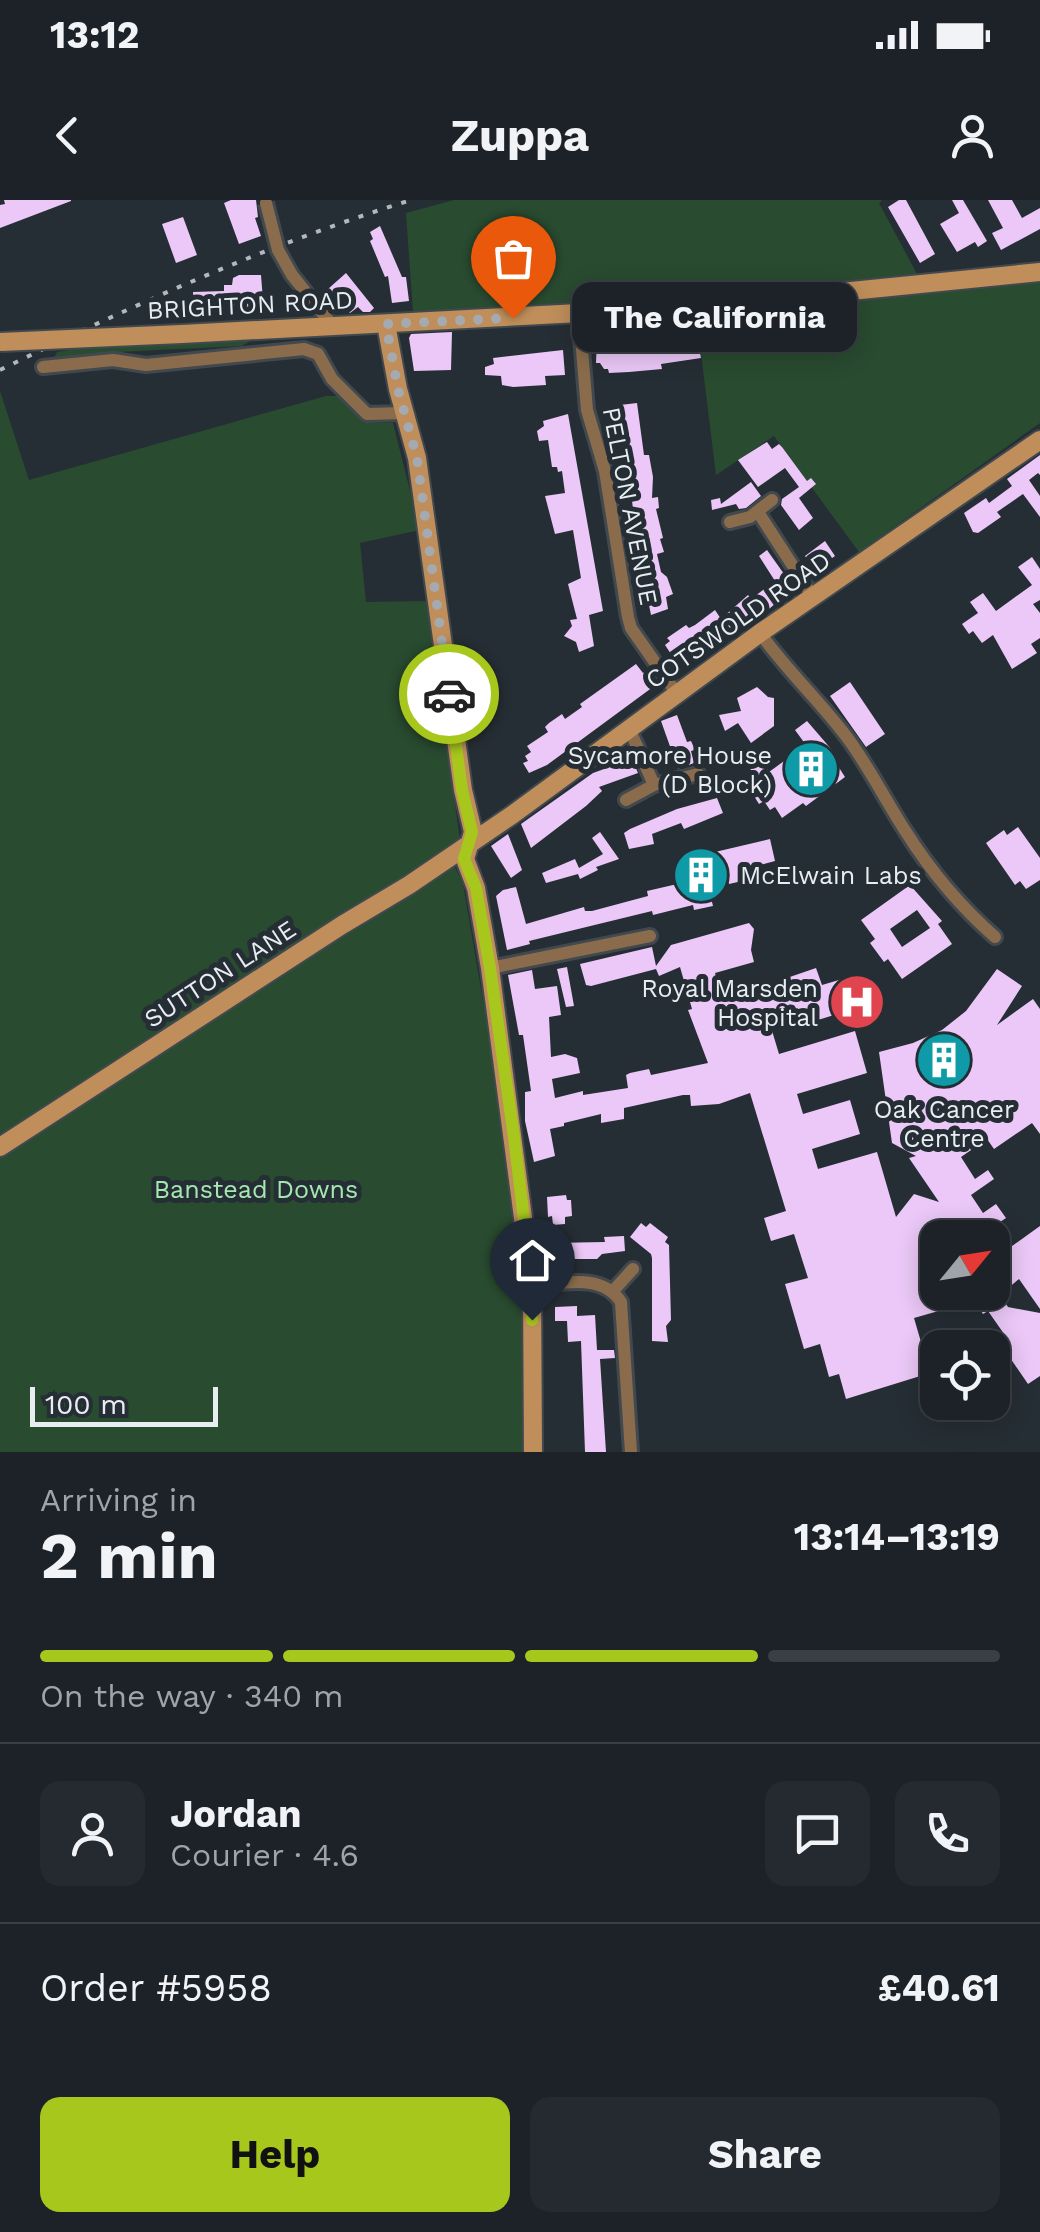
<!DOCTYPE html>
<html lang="en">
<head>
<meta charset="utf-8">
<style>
  body { margin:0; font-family:"Work Sans",sans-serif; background:#252a30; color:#f1f3f6; height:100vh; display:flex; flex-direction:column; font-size:38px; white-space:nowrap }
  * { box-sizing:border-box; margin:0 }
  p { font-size:32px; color:#a0a4a8 }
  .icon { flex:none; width:55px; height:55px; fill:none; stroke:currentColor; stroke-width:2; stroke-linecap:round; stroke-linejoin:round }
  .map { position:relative; height:1252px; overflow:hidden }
  .panel { display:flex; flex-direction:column; background:#1c2228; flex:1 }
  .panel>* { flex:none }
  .needle { width:65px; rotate:60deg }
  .controls { position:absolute; left:920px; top:1020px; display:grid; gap:20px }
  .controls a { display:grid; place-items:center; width:90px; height:90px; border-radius:20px; background:#1c2228; box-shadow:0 5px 25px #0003,0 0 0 2px #3a3f45; font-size:50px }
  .scale { position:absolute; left:30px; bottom:25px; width:188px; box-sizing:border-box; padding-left:10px; border:5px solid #e8edf2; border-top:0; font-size:28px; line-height:35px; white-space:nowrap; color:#e8edf2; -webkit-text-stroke:8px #262e35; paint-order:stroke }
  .pin { position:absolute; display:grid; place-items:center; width:85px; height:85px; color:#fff; margin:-102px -42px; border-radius:50% 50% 50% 0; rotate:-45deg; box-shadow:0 0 10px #0007 }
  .pin .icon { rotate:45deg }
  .courier { position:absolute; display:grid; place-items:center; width:100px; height:100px; margin:-50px; border:8px solid #a8c71d; border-radius:50%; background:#fff; color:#222; box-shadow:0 2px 12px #0007 }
  .bubble { position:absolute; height:70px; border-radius:20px; background:#1c2228; box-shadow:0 5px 25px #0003,0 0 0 2px #3a3f45; font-size:32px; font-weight:700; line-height:70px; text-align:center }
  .headline em { font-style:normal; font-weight:700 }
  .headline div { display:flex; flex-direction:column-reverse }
  .headline { display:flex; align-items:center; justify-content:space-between; height:170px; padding:0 40px }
  h1 { font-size:65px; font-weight:700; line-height:75px }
  .bar { display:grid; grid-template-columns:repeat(4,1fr); gap:15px 10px; align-content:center; height:120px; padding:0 40px }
  .bar i { height:12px; border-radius:8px; background:#3a3f45 }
  .bar .on { background:#a8c71d }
  .bar p { grid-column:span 4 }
  .line { display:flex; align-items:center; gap:25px; padding:0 40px; border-top:2px solid #3a3f45 }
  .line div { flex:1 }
  .round { display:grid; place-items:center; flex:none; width:105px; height:105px; border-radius:20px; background:#252a30 }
  .cta { display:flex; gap:20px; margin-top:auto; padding:20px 40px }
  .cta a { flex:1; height:115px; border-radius:20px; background:#a8c71d; color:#111; font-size:40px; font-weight:700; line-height:115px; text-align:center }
  .cta a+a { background:#252a30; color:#f1f3f6 }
  .status { display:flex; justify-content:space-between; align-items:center; height:70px; padding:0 50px; background:#1c2228; direction:ltr }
  .status svg { height:28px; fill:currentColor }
  header { display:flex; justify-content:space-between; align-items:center; height:130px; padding:0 40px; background:#1c2228; font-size:45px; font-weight:700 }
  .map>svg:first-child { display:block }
</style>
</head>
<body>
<div class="status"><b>13:12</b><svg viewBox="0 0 49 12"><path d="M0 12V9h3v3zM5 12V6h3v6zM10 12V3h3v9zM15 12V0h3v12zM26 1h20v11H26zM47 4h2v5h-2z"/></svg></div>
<header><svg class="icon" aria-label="back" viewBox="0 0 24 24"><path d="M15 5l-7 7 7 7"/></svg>Zuppa<svg class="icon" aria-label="person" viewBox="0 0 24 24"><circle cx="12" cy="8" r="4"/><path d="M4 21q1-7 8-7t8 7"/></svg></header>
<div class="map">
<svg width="1040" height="1252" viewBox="0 0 1040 1252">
  <rect width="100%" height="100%" fill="#262e35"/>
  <path fill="#294b30" d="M454,0H882L879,3L917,74L679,98L425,115L413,112L406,13Z
    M1040,72V223L859,352L774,236L716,275L695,105Z
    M252,140L242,146C179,150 115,149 53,160L57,152L98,145Z
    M0,191L29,280L326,196H337L369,223H393L420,330L360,343L366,402L427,401L460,640L447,650L463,684L532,1086L533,1252H0Z"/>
  <path fill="#ebc8f7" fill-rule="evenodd" d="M4,0H71V1L0,28V5L5,4Z
    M231,0H256L258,17L255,18L261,36L239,44L224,3Z
    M899,0H906L935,54L920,63L888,7Z
    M952,0H963L987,41L978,47L975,42L957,52L940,24L959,13Z
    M988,0H1012L1022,18L1040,8V29L1001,50L992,33L1003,28Z
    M183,17L197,55L176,63L162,24Z
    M380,26L402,77H406L409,101L392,103L388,76L385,77L370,41L373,39L370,32Z
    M346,73L374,108L370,112H363L358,107L350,113L328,89Z
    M239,75H261L264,113L194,114L193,92L224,91V85H232L233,78Z
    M692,124L694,144L698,143L701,158L661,164L662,169L629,172L609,173L608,169H604L600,163H596L597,137L676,130L679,140Z
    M452,132L451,170L414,171L409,138L411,134Z
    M563,150L565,175L545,176L546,185L513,187L502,185L501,176L485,175V167L494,164L493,158Z
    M637,203L644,255H649L653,277L652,298L658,297L659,308L656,309L663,338L660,339L664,352L657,354L661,372L667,377L673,394L666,397L668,409L651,415L638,349L620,205Z
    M568,214L603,411L589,415L594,446L579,452L576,442L564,436L572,426L570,420L577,419L568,384L581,378L573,330L555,334L545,296L565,293L562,271L558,272L557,267H552L548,240L539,241L537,231L544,226L543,221Z
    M767,242L772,249L779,244L782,247L807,281L811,278L816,284L799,298L813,318L799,330L781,305L782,299L799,287L785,268L758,287L738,260Z
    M1040,255V275L1038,273L1029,280L1040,296V317L1023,294L997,312L1001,317L978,333L973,332L964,313L986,298L989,303L1012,286L1007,279Z
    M751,282L761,296L746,308L739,309L736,304L712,310L711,300L720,298L721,304Z
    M825,341L835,356L815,370L805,356Z
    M767,350L794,388L752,423L749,418L719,443L676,470L667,456L671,454L665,445L670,441L667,438L686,425L689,428L695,425L715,410L721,419L748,395L751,399L775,381L759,356Z
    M1032,357L1040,369V400L1033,404L1040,413V438L1031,444L1037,453L1012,469L993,435L982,443L973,431L969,434L962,424L978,413L970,402L983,393L996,411L1032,385L1018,367Z
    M636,464L643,473L648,469L657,484L547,565L529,573L523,563L528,561L525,556L531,552L527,546L548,532L545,527L549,523L562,514L565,519L582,507L580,504Z
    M850,482L885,534L866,547L830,496Z
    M757,487L768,497L774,498V526L751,543L738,523L725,531L719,515L741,511L737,498Z
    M677,515L687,542L691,541L695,550L691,551L694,563L678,569L661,521Z
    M807,521L832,550L829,552L845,577L806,606L803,603L782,618L775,607L770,610L764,601L759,604L754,596L762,590V585L746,563L757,555L769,572L806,545L795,530Z
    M632,559L638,573L599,587L602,591L586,606L531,648L521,624L593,573Z
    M717,598L723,613L684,629L681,623L652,634L654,644L629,649L624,633L630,629L677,609Z
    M1018,627L1040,658V680L1026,689L1020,681L1015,685L986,643L1004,630L1007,635Z
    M600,632L619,659L596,667L598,670L580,679L578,674L546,683L542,673L575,659L579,668L603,654L592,638Z
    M508,634L522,670L511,678L491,646Z
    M770,639L775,661L757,666L760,677L729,684L726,673L706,678L713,706L694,710L693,705L653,715L652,711L529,741L530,744L507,750L496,696L503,690L516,687L526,724L584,707L585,711H592L648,696L647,691L686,682L681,660Z
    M910,685L942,721L938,724L952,744L902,779L888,759L884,762L870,743L875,739L861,720ZM917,710L930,728L902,747L890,729Z
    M749,723L754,729L751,750L754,762L715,773L723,800L816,768L822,785L859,774L870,812L849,818L847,811L805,824L802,814L770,824L779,854L855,831L867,873L797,894L803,914L850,900L860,934L812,949L818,969L877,952L896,1017L914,994L939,1002L909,958L916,956L892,943L879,852L913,843L942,830L966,811L997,769L1022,786L997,825L1033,799L1040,809V934L1032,923L994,949L987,939L961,957L975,979L988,970L994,979L971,995L983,1013L996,1004L1006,1018L997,1024L1012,1046L1040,1026V1109L1019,1079L1000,1095L1008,1107L1040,1113V1176L1028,1184L1002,1146L1009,1141L988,1111L983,1114L968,1092H992V1038H938V1063L928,1066L938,1092H952L956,1106L914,1118L930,1173L846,1199L839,1174L829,1177L820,1144L804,1149L785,1084L808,1078L794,1034L771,1041L764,1018L786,1011L750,893L719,904L691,906L690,895H683L624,908V919L601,923V914L564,923V926L550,929L555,956L534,962L525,921V892L531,891L523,835H519L508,775L532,770L535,789L557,786L561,815L549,817L551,857L565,854L577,858L580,873L552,879L555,898L583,891V895L628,888L626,875L630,873L649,869L651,875L708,863L688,810L692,809L680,767L659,776L656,769L591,786L586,785L580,764L652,747L656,766L671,745Z
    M567,767L574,806L566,807L557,769Z
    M566,995L567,1000H571L572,1016L565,1017V1024L553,1025L552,1016L548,1017L547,997Z
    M641,1023L646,1027L650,1023L668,1037L665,1042L669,1045L671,1120L666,1126L668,1142L652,1141V1058L651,1054L630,1037Z
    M624,1036L625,1051L602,1054L597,1059H555L553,1054V1043L605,1042L604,1037Z
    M577,1106V1116L595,1115L597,1150H614L615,1158L600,1159L606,1252H585L581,1141L568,1142L567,1121H555V1107Z"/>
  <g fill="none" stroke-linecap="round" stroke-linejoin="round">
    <g stroke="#41494f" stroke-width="18">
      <path id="street" d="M292,75L332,125
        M579,113L587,210L605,271L628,417L631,428L677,494
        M43,167L113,160L146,165L304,149L318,154L332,179L367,214L404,213
        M758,312L813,397
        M730,322L750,317L772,300
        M760,433C787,471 821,502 849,540C870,569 886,601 906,632C930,670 961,707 995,737
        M629,528L654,585
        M626,600L654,585L698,574
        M490,768L650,736
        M532,1086C561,1084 602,1072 621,1102L631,1252
        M613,1091L633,1069"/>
    </g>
    <g stroke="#41494f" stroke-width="22">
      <path id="secondary" d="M386,124L398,189L417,258L463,590L473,632L465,659L476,688L490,768L532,1086L533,1252
        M182,134L579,113L791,97L1040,72
        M0,947L342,725L409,685L512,615L760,433L1040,240"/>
    </g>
    <use href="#street" stroke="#8a6c4c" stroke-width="12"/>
    <use href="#secondary" stroke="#bf8e5a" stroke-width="18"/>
    <path stroke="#b2b8be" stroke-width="4" stroke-dasharray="5 10" stroke-linecap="butt" d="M0,170C133,105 269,44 411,0"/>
    <g stroke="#41494f" stroke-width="18" stroke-linecap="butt">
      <path id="street-bridge" d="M266,3L278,50L292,75"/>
    </g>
    <g stroke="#41494f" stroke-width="22" stroke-linecap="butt">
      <path id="secondary-bridge" d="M0,142L182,134"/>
    </g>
    <use href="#street-bridge" stroke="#8a6c4c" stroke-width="12"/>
    <use href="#secondary-bridge" stroke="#bf8e5a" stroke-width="18"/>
  </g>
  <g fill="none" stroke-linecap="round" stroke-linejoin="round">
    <path stroke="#a4aab0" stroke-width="10" stroke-dasharray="0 18" d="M449,494L417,258L398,189L386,124L513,118"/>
    <path stroke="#a8c71d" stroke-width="12" d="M449,494L462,590L472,632L464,659L476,688L490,768L514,937L532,1086V1120"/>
  </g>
  <defs>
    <g id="building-disc" transform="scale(2.875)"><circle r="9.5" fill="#0f9aa8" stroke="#262e35"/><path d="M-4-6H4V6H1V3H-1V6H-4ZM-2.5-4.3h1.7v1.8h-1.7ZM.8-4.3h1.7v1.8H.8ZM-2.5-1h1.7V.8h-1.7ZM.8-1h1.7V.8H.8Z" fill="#fff"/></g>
    <g id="hospital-disc" transform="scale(2.875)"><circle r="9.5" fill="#e0444e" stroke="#262e35"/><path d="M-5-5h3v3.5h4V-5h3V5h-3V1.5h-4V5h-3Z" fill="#fff"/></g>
  </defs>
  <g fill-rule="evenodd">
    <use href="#building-disc" x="811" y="569"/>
    <use href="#building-disc" x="701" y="675"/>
    <use href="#hospital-disc" x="857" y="802"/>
    <use href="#building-disc" x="944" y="860"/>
  </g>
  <g text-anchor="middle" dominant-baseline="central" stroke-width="10" stroke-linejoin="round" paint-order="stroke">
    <g font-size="25" fill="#e8edf2" stroke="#262e35">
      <text transform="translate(250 105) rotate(-3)">BRIGHTON ROAD</text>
      <text transform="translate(630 306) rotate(79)">PELTON AVENUE</text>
      <text transform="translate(738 420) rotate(-35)">COTSWOLD ROAD</text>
      <text transform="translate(220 774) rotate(-33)">SUTTON LANE</text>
    </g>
    <g font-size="25" fill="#e8edf2" stroke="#262e35" text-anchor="end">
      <text x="772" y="555">Sycamore House<tspan x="772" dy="29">(D Block)</tspan></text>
      <text x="740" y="675" text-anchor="start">McElwain Labs</text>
      <text x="818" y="788">Royal Marsden<tspan x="818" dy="29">Hospital</tspan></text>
      <text x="944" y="909" text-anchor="middle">Oak Cancer<tspan x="944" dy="29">Centre</tspan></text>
    </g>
    <g font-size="25" fill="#a4e8b0" stroke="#262e35">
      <text x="256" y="989">Banstead Downs</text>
    </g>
  </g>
</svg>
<div class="controls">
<a><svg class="needle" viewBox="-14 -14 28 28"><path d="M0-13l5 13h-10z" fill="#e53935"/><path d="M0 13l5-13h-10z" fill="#a0a4a8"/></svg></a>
<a><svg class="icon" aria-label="locate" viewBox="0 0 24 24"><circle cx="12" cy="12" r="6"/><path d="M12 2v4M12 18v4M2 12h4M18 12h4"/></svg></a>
</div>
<div class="scale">100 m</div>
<div class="pin" style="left:513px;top:118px;background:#ea580c"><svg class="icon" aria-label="bag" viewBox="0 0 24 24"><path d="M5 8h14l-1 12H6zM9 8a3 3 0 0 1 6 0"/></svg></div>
<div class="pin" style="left:532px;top:1120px;background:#1f2937"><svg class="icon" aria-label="home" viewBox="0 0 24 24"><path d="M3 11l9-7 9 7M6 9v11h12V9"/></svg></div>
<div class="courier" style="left:449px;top:494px"><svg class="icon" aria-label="car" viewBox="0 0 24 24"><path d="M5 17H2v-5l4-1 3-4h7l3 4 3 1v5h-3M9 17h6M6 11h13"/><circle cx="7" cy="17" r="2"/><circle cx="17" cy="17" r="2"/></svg></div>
<div class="bubble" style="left:572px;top:82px;width:285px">The California</div>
</div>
<section class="panel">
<div class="headline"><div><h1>2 min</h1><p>Arriving in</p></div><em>13:14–13:19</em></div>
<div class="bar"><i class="on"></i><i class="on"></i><i class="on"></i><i></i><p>On the way · 340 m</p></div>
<div class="line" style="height:180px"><a class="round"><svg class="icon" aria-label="person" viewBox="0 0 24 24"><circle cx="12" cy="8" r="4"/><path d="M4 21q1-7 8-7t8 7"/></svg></a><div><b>Jordan</b><p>Courier · 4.6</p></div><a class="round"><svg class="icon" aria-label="chat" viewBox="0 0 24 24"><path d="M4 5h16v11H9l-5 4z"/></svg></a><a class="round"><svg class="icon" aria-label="phone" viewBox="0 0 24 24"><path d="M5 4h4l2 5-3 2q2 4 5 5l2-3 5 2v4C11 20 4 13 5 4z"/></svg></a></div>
<div class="line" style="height:130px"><div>Order #5958</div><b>£40.61</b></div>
<div class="cta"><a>Help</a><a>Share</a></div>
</section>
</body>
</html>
